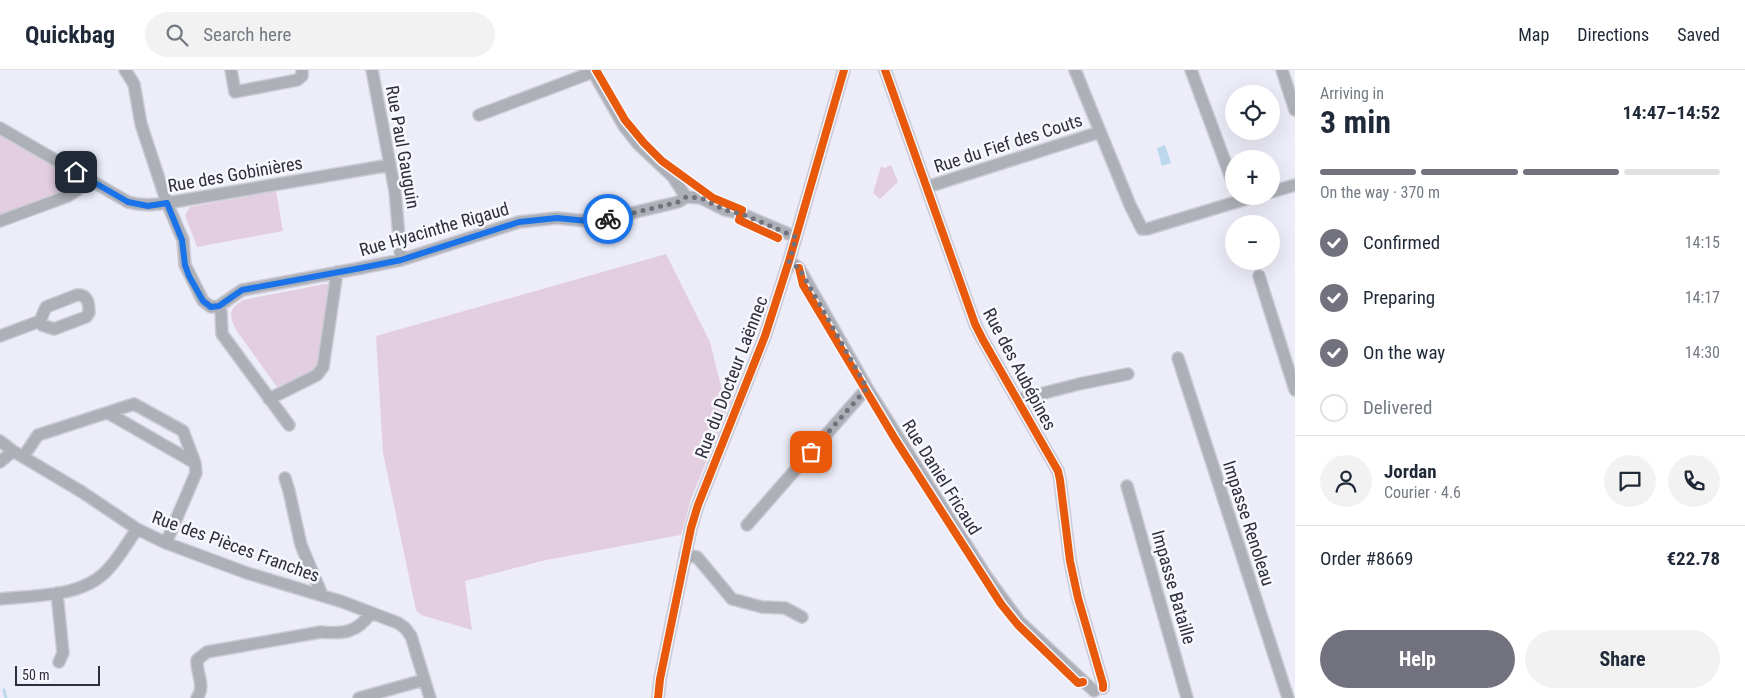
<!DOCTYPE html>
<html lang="en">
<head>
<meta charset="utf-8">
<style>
  body { margin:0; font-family:"Roboto Condensed",sans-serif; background:#f2f2f3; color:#1f2937; height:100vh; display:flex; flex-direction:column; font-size:19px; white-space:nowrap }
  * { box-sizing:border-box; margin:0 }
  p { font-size:16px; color:#747a83 }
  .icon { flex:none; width:28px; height:28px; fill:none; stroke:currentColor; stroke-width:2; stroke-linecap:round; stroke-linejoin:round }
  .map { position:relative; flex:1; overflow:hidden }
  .details { display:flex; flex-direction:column; background:#fff; width:450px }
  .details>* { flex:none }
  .controls { position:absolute; left:1225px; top:15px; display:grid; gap:10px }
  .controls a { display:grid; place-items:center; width:55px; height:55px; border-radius:50%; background:#fff; box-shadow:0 5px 20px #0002; font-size:25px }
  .scale { position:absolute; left:15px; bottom:12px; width:85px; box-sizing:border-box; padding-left:5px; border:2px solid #2f2e3c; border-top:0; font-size:14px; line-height:18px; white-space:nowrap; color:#2f2e3c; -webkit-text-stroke:4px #f7f7fe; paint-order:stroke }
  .pin { position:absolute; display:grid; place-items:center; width:42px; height:42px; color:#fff; margin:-21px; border-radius:10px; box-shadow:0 2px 8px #0006 }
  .courier { position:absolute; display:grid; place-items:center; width:50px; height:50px; margin:-25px; border:4px solid #1a73e8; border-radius:50%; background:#fff; color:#222; box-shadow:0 1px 6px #0007 }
  .summary em { font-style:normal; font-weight:700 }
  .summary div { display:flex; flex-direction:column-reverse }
  .summary { display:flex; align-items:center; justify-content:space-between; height:85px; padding:0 25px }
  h1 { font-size:32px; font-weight:700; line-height:38px }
  .bar { display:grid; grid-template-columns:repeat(4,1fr); gap:8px 5px; align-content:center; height:60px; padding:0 25px }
  .bar i { height:6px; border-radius:4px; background:#e0e1e3 }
  .bar .current { background:#72717e }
  .bar p { grid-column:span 4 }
  .line { display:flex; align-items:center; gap:12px; padding:0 25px; border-top:1px solid #e0e1e3 }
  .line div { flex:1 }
  .round { display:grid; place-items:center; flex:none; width:52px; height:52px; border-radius:26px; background:#f2f2f3 }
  ol { padding:0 25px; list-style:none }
  li { display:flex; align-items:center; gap:15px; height:55px }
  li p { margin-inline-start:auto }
  li .icon { padding:5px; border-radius:50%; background:#72717e; color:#fff; stroke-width:4 }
  li:last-child { color:#747a83 }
  li i { width:28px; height:28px; border:2px solid #e0e1e3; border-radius:50% }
  .action { display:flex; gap:10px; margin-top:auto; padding:10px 25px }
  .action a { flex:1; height:58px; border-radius:30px; background:#72717e; color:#fff; font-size:20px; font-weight:700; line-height:58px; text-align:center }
  .action a+a { background:#f2f2f3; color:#1f2937 }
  header { display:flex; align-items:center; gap:30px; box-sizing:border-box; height:70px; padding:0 25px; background:#fff; border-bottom:1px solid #e0e1e3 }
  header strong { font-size:24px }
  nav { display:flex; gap:28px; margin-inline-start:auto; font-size:18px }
  .search { width:350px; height:45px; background:#f2f2f3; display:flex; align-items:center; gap:12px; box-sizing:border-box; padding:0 18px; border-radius:28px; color:#747a83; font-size:19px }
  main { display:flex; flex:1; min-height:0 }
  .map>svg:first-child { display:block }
</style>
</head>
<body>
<header>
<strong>Quickbag</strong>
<div class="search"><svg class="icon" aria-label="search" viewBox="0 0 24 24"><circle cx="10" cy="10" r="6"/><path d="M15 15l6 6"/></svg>Search here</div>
<nav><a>Map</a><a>Directions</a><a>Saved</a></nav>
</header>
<main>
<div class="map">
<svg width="1295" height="628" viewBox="0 0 1295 628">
  <rect width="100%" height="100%" fill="#ededf9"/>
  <path fill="#e3cedf" d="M0,65L69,106L72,115L68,123L0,147Z
    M891,95L898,112L880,129L873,123L881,96L885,98Z
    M276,121L283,161L197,177L185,145L190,137Z
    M666,184L710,272L723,324L733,327L723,349L716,350L717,357L721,356L691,429L681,465L546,490L465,511L472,560L421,545L416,540L383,383L376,266Z
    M325,214L330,215L321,294L314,302L277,317L236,260C229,246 228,239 243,230Z"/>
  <path fill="#bbd8ec" d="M1165,75L1171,93L1162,96L1157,78Z"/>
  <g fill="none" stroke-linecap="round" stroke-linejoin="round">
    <path stroke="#bbd8ec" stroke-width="3" d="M4,620L6,628"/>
    <g stroke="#cccbd6" stroke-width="14">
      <path id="minor" d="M125,0L134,14L141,54L167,133L183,170L185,195L203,231L211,237L219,236L221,242L222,264L289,355
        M231,0L235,22L297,10L302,6V0
        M372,0L395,121L401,190
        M592,0L624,56L638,74L673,107L686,127
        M885,0L975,254L983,270L1058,401L1060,410L1070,491L1078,528L1103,614V618
        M1075,0L1130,135L1142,159H1147L1256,126
        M1191,0L1234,116
        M1282,0L1295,40
        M479,45L593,2
        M0,58L128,132C142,136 153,135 167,133L390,95
        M927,117L1100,62
        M1271,122L1295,115
        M686,127L701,128L725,140L742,144L796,167
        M0,151L68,126L91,111
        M789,191L799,198L867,318L986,506L1019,551L1094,621
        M1259,206L1295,320
        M77,225C88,224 89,234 89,243L86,247L54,259L42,255L40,251L46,237Z
        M219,236L242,220L361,198L401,190L519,152L557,148L587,151H598L678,132L686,127
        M0,266L40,251
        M1178,288L1288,628
        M269,329L317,305L323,297L337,202
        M1017,330L1079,314L1128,304
        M108,343L195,393
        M0,371L13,381L82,422L137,459L166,473L247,503L343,532L398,553L405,558L411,566L430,628
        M23,387L38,365L134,334L183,361L195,393L196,403L166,473
        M0,392L13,381
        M285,408L289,421L301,475L322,525
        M1127,416L1187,628
        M747,455L867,318
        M685,485L697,487L732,529L762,537L785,538L802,547
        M57,523L63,583L59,592
        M0,529C36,525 85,528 110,497C120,486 128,472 137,459
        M197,628C206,617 196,602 197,590L207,582L321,562C343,564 357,563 371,543
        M359,628L424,610
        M658,628L660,609L691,458L698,435L765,266L789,191L844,0"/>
    </g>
    <use href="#minor" stroke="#adb0b6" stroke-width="11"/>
    <g stroke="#f7f7fe" stroke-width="11">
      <path id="cycleway" d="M596,0L625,50L644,73L662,91L713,128L742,140L739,150L778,168
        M885,0L975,254L983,270L1058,401L1060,410L1070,491L1078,528L1103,614V618
        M799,198L803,215L895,369L1001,534L1018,555L1078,613L1083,612
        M658,628L660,609L691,458L698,435L765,266L789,191L844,0"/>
    </g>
    <use href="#cycleway" stroke="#e8590c" stroke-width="8"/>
  </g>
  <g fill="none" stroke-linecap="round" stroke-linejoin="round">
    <path stroke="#72717e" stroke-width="5" stroke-dasharray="0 9" d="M608,149L678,132L686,127L701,128L725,140L742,144L796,167L789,192L799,198L867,318L811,382"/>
    <path stroke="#1a73e8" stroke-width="6" d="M76,102L128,132L148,136L167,133L182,170L185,195L189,206L203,231L211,237L219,236L242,220L361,198L401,190L519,152L557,148L587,151L608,149"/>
  </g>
  <g text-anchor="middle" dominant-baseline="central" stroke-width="5" stroke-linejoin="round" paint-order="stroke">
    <g font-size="18" fill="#2f2e3c" stroke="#f7f7fe">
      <text transform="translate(1008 73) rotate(-18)">Rue du Fief des Couts</text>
      <text transform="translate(403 77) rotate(80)">Rue Paul Gauguin</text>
      <text transform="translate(235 104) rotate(-10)">Rue des Gobinières</text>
      <text transform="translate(434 159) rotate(-16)">Rue Hyacinthe Rigaud</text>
      <text transform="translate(1020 299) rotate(62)">Rue des Aubépines</text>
      <text transform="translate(731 307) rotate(-69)">Rue du Docteur Laënnec</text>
      <text transform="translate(942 407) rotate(58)">Rue Daniel Fricaud</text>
      <text transform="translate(1249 453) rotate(72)">Impasse Renoleau</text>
      <text transform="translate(236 476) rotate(20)">Rue des Pièces Franches</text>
      <text transform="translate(1174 517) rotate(74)">Impasse Bataille</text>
    </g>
  </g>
</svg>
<div class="controls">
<a><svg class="icon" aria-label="locate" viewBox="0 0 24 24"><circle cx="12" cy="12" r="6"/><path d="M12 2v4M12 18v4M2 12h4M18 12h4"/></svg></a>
<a>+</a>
<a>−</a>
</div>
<div class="scale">50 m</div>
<div class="pin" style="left:811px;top:382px;background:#ea580c"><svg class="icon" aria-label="bag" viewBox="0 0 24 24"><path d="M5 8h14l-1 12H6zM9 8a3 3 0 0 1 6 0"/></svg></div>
<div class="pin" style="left:76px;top:102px;background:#1f2937"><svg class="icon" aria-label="home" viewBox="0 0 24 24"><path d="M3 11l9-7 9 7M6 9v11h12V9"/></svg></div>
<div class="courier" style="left:608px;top:149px"><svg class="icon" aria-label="bike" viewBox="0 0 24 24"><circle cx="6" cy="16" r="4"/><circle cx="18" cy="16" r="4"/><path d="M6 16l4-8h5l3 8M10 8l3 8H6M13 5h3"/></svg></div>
</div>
<section class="details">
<div class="summary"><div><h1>3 min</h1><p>Arriving in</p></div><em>14:47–14:52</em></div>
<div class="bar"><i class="current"></i><i class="current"></i><i class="current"></i><i></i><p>On the way · 370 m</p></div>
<ol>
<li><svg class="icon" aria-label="check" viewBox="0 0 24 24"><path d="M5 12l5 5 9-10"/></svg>Confirmed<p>14:15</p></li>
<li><svg class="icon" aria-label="check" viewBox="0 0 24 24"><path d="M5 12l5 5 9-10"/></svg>Preparing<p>14:17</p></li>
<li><svg class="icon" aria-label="check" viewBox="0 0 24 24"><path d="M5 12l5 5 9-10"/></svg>On the way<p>14:30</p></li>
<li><i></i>Delivered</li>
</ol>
<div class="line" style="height:90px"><a class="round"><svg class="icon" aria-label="person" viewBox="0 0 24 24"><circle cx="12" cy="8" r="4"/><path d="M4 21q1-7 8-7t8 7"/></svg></a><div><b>Jordan</b><p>Courier · 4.6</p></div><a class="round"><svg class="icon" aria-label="chat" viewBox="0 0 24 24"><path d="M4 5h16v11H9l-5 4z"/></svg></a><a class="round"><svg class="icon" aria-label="phone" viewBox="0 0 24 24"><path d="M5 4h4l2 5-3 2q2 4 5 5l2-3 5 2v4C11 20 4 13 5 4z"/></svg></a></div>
<div class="line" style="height:65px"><div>Order #8669</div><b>€22.78</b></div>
<div class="action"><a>Help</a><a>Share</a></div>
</section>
</main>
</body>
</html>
